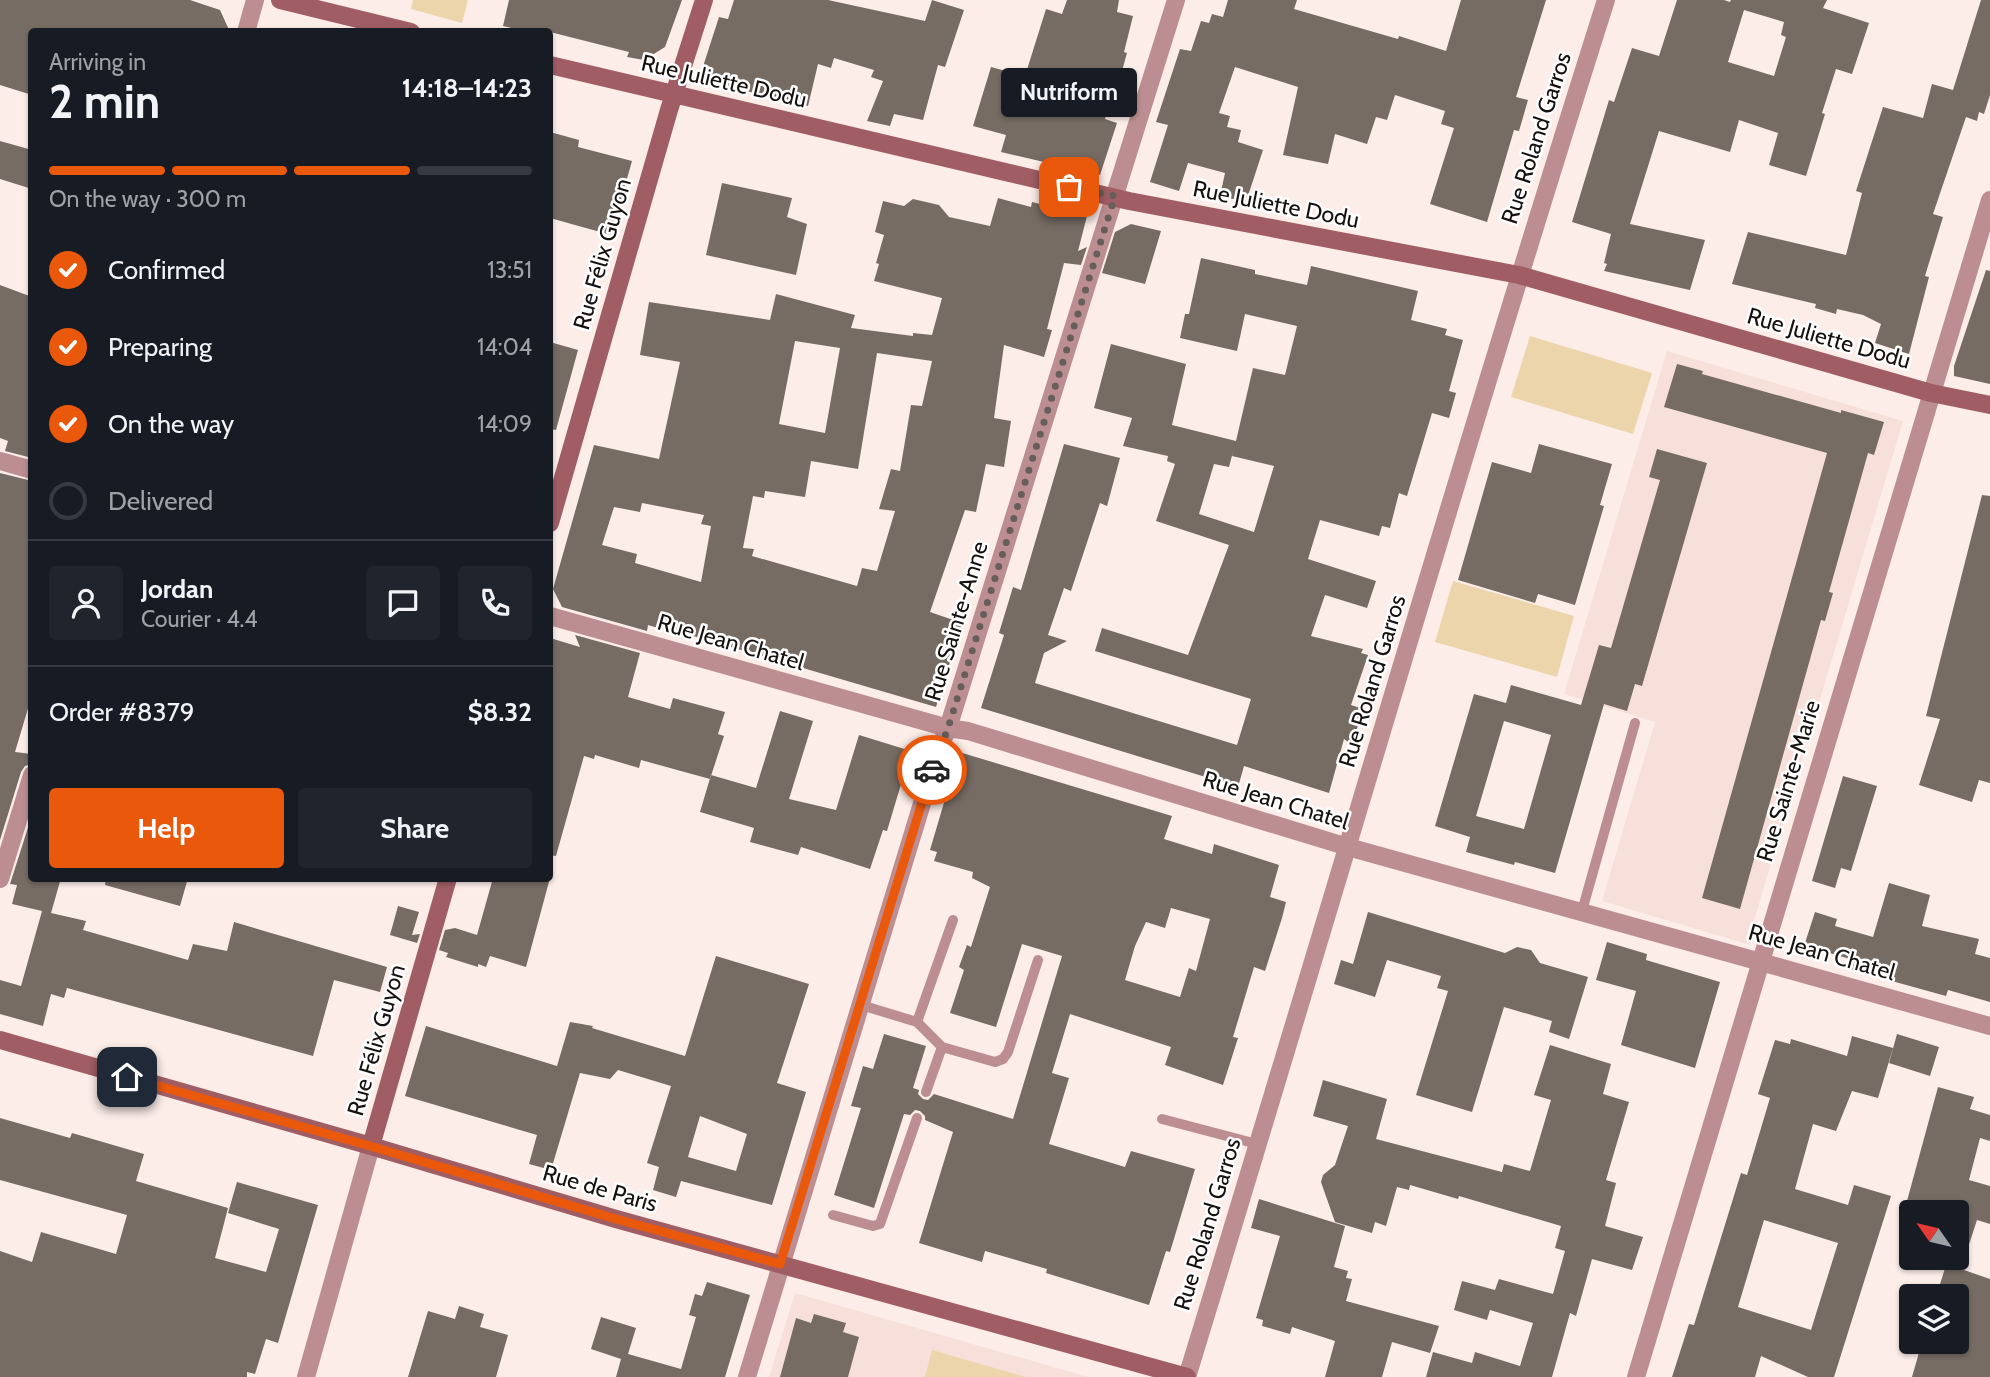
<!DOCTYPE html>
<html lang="en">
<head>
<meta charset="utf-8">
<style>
  body { margin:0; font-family:Cabin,sans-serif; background:#20242c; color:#f1f3f6; height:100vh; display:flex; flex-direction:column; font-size:26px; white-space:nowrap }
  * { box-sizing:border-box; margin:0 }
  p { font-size:23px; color:#9ea1a6 }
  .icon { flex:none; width:38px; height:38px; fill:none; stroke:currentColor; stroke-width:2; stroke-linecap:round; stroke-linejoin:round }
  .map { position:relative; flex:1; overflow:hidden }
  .drawer { position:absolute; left:28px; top:28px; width:525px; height:854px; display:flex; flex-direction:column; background:#171b24; border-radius:7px; box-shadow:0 2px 5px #0004 }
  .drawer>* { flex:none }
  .needle { width:46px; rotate:304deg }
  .fabs { position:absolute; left:1899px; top:1200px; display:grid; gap:14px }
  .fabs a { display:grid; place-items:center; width:70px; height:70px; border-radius:7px; background:#171b24; box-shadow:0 2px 5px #0004; font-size:35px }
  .pin { position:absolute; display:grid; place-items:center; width:60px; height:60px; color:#fff; margin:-30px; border-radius:14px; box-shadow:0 4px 10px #0006 }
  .courier { position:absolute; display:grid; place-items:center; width:70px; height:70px; margin:-35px; border:5px solid #ea580c; border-radius:50%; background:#fff; color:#222; box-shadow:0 2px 9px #0007 }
  .bubble { position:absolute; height:49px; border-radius:7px; background:#171b24; box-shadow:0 2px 5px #0004; font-size:23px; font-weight:800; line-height:49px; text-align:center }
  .overview em { font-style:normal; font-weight:800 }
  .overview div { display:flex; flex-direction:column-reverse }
  .overview { display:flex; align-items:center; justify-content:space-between; height:119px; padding:0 21px }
  h1 { font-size:46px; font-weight:800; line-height:52px }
  .bar { display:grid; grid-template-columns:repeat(4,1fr); gap:10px 7px; align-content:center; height:84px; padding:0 21px }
  .bar i { height:9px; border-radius:5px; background:#363941 }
  .bar .current { background:#ea580c }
  .bar p { grid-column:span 4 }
  .line { display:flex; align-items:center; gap:18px; padding:0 21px; border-top:2px solid #363941 }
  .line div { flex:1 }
  .round { display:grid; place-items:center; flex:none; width:74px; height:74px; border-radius:7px; background:#20242c }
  ol { padding:0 21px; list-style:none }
  li { display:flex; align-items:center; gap:21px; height:77px }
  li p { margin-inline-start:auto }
  li .icon { padding:7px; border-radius:50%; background:#ea580c; color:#fff; stroke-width:4 }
  li:last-child { color:#9ea1a6 }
  li i { width:38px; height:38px; border:4px solid #363941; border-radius:50% }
  .action { display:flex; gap:14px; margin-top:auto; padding:14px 21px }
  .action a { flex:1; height:80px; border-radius:7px; background:#ea580c; color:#fff; font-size:28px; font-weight:800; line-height:80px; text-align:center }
  .action a+a { background:#20242c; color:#f1f3f6 }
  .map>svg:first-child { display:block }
</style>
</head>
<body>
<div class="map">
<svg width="1990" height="1377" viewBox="0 0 1990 1377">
  <rect width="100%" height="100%" fill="#fcede9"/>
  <path fill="#f7e0d9" d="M1667,351L1903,421L1747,944L1602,901L1655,722L1564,694Z
    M795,1293L1088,1377H769Z"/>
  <path fill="#edd5ab" d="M413,0H468L462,23L411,9Z
    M1530,336L1652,373L1633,434L1511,397Z
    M1453,581L1574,616L1557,677L1435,642Z
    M932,1350L1026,1377H925Z"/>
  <path fill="#766c64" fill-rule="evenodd" d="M0,0H190L220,10L230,32H32V95L0,85Z
    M509,0H682L665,47L644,60L627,57L629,52L550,32H529L503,26Z
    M734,0H828L925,21L932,0L964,10L945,67L938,65L923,120L894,114L890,126L867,121L883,81L871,77L874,70L834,58L831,68L818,64L808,106L730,87L729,89L698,82L719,17L728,19Z
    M1067,0H1119L1117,12L1133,16L1124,52L1127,53L1120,78H1116L1105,119L1117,123L1100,175L1001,152L1006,135L973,126L991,67L1025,76L1046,9L1062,14Z
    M1228,0H1297L1294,9L1398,39L1399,36L1446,51L1461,0H1546L1516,97L1528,100L1519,131L1514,130L1487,222L1430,204L1454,128L1441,124L1445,111L1395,95L1387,120L1376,117L1367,144L1335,134L1328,164L1283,155L1298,87L1235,67L1219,113L1230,116L1227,127L1241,130L1238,142L1263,150L1246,202L1220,196L1225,173L1188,163L1179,191L1150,182L1168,125L1156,122L1180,49L1191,51L1201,21L1209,23L1212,14L1223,17Z
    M1677,0H1724L1730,2L1731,0H1827L1823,8L1869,23L1852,74L1836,69L1822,113L1825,114L1806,176L1769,165L1778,133L1739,120L1730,152L1659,131L1630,224L1705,240L1690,290L1604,271L1607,264L1604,263L1611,234L1572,222L1609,100L1614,102L1632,48L1659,56ZM1744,10L1784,22L1781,35L1786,37L1774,76L1728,62Z
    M1981,0H1990V95L1984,114L1979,112L1977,121L1966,117L1933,214L1943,217L1925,276L1929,277L1909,354L1875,343L1881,324L1863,315L1837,309L1836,314L1815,308L1816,304L1732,284L1748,232L1846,255L1862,193L1856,191L1883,107L1923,118L1932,84L1953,90Z
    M550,132L579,140L578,147L632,161L611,235L550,218Z
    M0,141L32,150V189L0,179Z
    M722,183L792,198L787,217L807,224L796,275L706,255Z
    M998,198L1031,207L1032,202L1087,216L1078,251L1087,247L1081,265L1064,263L1047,329L1052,330L1044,357L1004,345L994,418L1011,421L1004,467L986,464L976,512L965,510L930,612L962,623L936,707L690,635L689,637L648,625L647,631L562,607L553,589L594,445L659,459L680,362L640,355L649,302L770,320L776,294L855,315L851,328L913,336V333L932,335L942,298L874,281L879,264L876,263L884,235L875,232L883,201L904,206L913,199L939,205L949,217L990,226ZM795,341L840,348L825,433L779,424ZM877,353L932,361L922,406L911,405L900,471L891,469L879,509L895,511L877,571L862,568L857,586L752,556L754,549L743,548L753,496L764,498L765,491L805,497L811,461L858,469ZM642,503L704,515L701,524L711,526L701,582L635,563L637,554L602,545L614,507L640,512Z
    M1131,224L1161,231L1145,284L1102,273L1115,232Z
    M1201,258L1255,270V274L1307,285L1311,266L1418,291L1411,320L1447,329L1445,335L1463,340L1449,391L1456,393L1449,418L1432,413L1407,496L1399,493L1390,528L1382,526L1379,536L1320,520L1308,559L1376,581L1367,608L1325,595L1311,636L1363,649L1361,653L1368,655L1351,705L1363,709L1352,745L1344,739L1329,793L1244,766L1238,787L981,708L1004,635L999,633L1013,587L1021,590L1064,444L1120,458L1107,506L1100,503L1071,591L1064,588L1048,635L1067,641L1044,653L1035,683L1237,745L1251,699L1095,651L1102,628L1188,655L1229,545L1156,521L1175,464L1167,461L1168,456L1123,446L1132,418L1094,408L1111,344L1186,364L1172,425L1236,441L1253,368L1285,375L1297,326L1245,314L1237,351L1180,338L1185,314H1189ZM1234,448L1232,456L1274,466L1254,532L1199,514L1214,464L1229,467Z
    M1986,270L1990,271V384L1954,376V366Z
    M0,285L32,297V458L5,451L8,441L0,438Z
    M550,342L578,350L556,430L550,429Z
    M1677,364L1703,371L1702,374L1841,413V410L1884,422L1874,455L1868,453L1829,592L1833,593L1825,621L1821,620L1740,909L1702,898L1827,453L1664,407Z
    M1539,444L1612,464L1600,505L1604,506L1575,605L1538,594L1535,603L1458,580L1492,462L1531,473Z
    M1657,449L1707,463L1642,686L1635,684L1627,711L1604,704L1555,873L1515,862L1514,865L1466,852L1470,837L1435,826L1474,694L1506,703L1511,685L1581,705L1599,645L1611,648L1660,480L1649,477ZM1504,721L1551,735L1524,829L1476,816Z
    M0,473L32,481V695L15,752L32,754V764L25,766L21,772L0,840Z
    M1982,495L1990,496V783L1979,780L1972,802L1919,785L1940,719L1926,716Z
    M575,635L640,653L628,697L670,709L673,698L725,712L718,734L724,736L710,779L641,760L639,768L595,755L594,759L584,756L556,856L550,855V638L580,647Z
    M780,711L813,721L789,799L836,810L859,735L911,751L887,831L883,830L870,869L801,847L798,855L750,842L754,828L700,812L711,775L756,788Z
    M959,752L1172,816L1164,839L1212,854L1214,844L1279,865L1270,897L1286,902L1282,918L1265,971L1254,967L1233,1037L1238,1038L1223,1085L1165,1065L1171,1047L1070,1014L1052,1073L1069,1078L1049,1144L1125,1167L1131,1151L1195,1169L1170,1252L1166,1251L1149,1305L1046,1273L1047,1269L985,1251L982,1262L919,1243L953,1132L925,1120V1116L920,1111L915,1110L910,1115L904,1114L874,1208L834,1195L861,1108L851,1106L863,1066L873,1069L884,1034L926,1046L913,1088L919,1090L918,1094L923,1099L928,1100L934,1094L1013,1119L1062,956L1022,944L996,1027L950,1013L964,970L959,967L967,945L971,947L990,887L972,878L973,872L934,861L937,852L930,850ZM1171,908L1210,919L1196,971L1189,968L1180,997L1125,980L1135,946L1146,922L1165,928Z
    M1843,776L1877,786L1851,871L1841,868L1835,888L1812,881Z
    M32,815V878H61L51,913L86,921L83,930L188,960L193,944L227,951L234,922L387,967L380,992L334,980L313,1056L67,988L64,998L51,994L43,1026L0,1014V980L21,986L42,911L12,904L17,885L10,884Z
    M106,878H188L180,906L105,885Z
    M493,878H550L526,967L490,956L486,967L478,964V967L446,957L448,953L439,950L445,930L455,928L477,935Z
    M1889,883L1930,895L1922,926L1979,939L1975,954L1990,958V1002L1948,990L1946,996L1852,970L1854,960L1804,946L1815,912L1837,919L1835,926L1873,937Z
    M398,906L419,912L412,935L420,934L417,943L390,935Z
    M1368,912L1505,953L1517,947L1531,950L1540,963L1588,977L1569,1039L1549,1032L1552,1021L1504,1007L1472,1112L1416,1095L1448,991L1437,988L1441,976L1387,960L1375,997L1334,984L1341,960L1353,964Z
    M1607,942L1647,954L1646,960L1720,982L1695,1068L1621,1045L1636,991L1596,980Z
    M716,956L809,984L777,1083L806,1092L772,1205L681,1181L676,1197L653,1190L659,1167L647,1163L671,1086L618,1070L610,1079L580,1073L551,1170L529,1164L537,1135L405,1096L426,1026L557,1066L570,1022L593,1026L592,1028L685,1056ZM700,1116L747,1134L736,1171L688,1157Z
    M1897,1034L1939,1047L1930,1076L1889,1063Z
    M1852,1036L1893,1048L1878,1098L1852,1091L1836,1131L1813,1124L1795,1189L1848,1205L1854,1185L1891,1196L1834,1377H1808L1761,1356L1755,1377H1672L1689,1324L1694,1325L1741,1173L1747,1175L1770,1098L1758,1094L1775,1040L1790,1044L1791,1039L1847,1056ZM1764,1220L1838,1243L1811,1330L1738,1307Z
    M1550,1045L1611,1064L1603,1094L1629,1102L1606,1180L1616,1183L1605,1226L1643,1237L1632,1270L1592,1259L1576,1316L1570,1313L1552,1377H1426L1433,1352L1472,1363L1475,1352L1520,1366L1533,1323L1490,1310L1487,1320L1454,1310L1462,1281L1495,1290L1499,1279L1553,1294L1565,1251L1555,1248L1561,1226L1459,1196L1458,1199L1410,1185L1409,1190L1397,1187L1386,1226L1375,1222L1372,1233L1335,1222L1321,1182L1323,1175L1335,1165L1348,1126L1313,1116L1323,1080L1387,1099L1376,1139L1502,1172L1504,1164L1530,1171L1551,1100L1534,1095Z
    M1938,1087L1974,1097L1970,1109L1990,1115V1141L1980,1138L1969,1180L1990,1186V1224L1977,1220L1961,1269L1990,1279V1377H1912L1922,1342H1956V1297H1936L1946,1265L1956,1268V1213L1907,1201Z
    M0,1118L70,1138L72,1133L144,1154L136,1181L228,1208L215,1258L266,1272L279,1229L228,1213L237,1182L318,1205L278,1343L266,1339L255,1374L247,1372V1377H0V1251L32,1262L41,1232L116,1254L127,1215L0,1180Z
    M1259,1199L1345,1226L1334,1267L1348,1271L1346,1278L1352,1279L1346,1301L1439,1326L1430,1353L1392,1342L1382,1377H1325L1335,1341L1292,1327L1290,1334L1262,1326L1263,1320L1256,1318L1280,1236L1251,1228Z
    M707,1282L750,1295L725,1377H616L621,1359L591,1349L601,1317L636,1328L628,1354L681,1369L696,1317L689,1315L695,1294L702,1296Z
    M459,1306L484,1314L480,1327L508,1335L496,1377H408L428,1311L455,1319Z
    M814,1314L846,1323L843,1332L859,1337L848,1377H780L796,1318L811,1323Z"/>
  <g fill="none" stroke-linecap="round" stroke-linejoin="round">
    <path stroke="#bd8e91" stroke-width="10" d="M1582,911L1635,723
      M861,1005L917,1022L942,1047L926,1092
      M917,1022L953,920
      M942,1047L995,1062L1003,1059L1008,1052L1038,960
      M1162,1119L1257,1144
      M833,1215L873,1226L880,1224L917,1118"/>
    <path stroke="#bd8e91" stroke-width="18" d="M246,32L255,0
      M0,461L32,470
      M550,616L948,728L968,731L1348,847L1990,1026
      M0,879L32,775
      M306,1377L371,1146
      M747,1377L938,751L948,728L1176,0
      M1187,1377C1328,918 1461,457 1606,0
      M1636,1377L1990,200"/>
    <path stroke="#a05d64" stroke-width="18" d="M280,0L411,32
      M550,65L1129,201L1519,275L1931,393L1990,405
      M550,523L669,110L704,0
      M0,1040L371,1146L616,1219L1187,1377
      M371,1146L448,878"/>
  </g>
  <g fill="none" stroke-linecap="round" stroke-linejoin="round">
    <path stroke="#665e5b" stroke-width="7" stroke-dasharray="0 12.6" d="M932,770L948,728L1115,196L1069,187"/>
    <path stroke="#ea580c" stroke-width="9" d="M127,1077L370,1146L616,1219L780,1264L932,770"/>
  </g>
  <g text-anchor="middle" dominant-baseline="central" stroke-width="5" stroke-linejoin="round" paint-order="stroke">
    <g font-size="23" fill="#16110f" stroke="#fff">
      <text transform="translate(724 81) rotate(13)">Rue Juliette Dodu</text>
      <text transform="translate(1536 138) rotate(-72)">Rue Roland Garros</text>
      <text transform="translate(1276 204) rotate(11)">Rue Juliette Dodu</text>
      <text transform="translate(602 254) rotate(-74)">Rue Félix Guyon</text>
      <text transform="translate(1829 338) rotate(16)">Rue Juliette Dodu</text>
      <text transform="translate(956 621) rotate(-73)">Rue Sainte-Anne</text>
      <text transform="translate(731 642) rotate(16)">Rue Jean Chatel</text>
      <text transform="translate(1372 681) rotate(-73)">Rue Roland Garros</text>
      <text transform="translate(1788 781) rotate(-73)">Rue Sainte-Marie</text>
      <text transform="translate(1276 800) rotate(17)">Rue Jean Chatel</text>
      <text transform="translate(1822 952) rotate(16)">Rue Jean Chatel</text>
      <text transform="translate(376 1040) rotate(-74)">Rue Félix Guyon</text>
      <text transform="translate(600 1188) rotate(16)">Rue de Paris</text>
      <text transform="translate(1207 1224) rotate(-73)">Rue Roland Garros</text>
    </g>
  </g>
</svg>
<div class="fabs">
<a><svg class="needle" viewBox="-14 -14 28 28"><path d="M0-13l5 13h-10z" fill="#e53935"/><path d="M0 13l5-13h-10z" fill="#9ea1a6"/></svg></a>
<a><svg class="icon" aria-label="layers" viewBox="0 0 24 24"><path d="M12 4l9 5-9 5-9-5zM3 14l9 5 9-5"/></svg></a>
</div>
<div class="pin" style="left:1069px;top:187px;background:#ea580c"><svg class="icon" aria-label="bag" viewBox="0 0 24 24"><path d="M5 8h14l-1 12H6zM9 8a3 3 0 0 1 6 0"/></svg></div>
<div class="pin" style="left:127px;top:1077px;background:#1f2937"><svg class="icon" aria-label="home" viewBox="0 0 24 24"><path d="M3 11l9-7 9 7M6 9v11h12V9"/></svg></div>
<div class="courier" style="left:932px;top:770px"><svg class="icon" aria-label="car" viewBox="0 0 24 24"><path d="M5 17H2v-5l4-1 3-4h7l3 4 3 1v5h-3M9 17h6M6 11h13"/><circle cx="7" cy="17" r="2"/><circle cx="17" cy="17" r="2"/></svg></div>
<div class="bubble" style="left:1001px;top:68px;width:136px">Nutriform</div>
<section class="drawer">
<div class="overview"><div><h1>2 min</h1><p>Arriving in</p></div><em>14:18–14:23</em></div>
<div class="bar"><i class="current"></i><i class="current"></i><i class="current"></i><i></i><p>On the way · 300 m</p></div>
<ol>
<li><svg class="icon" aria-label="check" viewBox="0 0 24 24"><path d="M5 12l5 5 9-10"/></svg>Confirmed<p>13:51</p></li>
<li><svg class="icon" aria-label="check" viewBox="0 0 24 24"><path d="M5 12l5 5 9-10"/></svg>Preparing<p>14:04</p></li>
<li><svg class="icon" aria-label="check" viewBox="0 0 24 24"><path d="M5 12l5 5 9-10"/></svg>On the way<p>14:09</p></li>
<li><i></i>Delivered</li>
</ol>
<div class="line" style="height:126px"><a class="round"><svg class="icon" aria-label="person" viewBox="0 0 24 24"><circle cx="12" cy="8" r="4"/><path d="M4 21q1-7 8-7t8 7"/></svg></a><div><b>Jordan</b><p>Courier · 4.4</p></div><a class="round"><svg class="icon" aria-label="chat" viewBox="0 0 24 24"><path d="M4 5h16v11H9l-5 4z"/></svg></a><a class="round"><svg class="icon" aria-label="phone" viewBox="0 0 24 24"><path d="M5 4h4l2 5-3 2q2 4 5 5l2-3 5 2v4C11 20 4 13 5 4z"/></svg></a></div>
<div class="line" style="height:91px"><div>Order #8379</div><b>$8.32</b></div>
<div class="action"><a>Help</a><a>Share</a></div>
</section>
</div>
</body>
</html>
